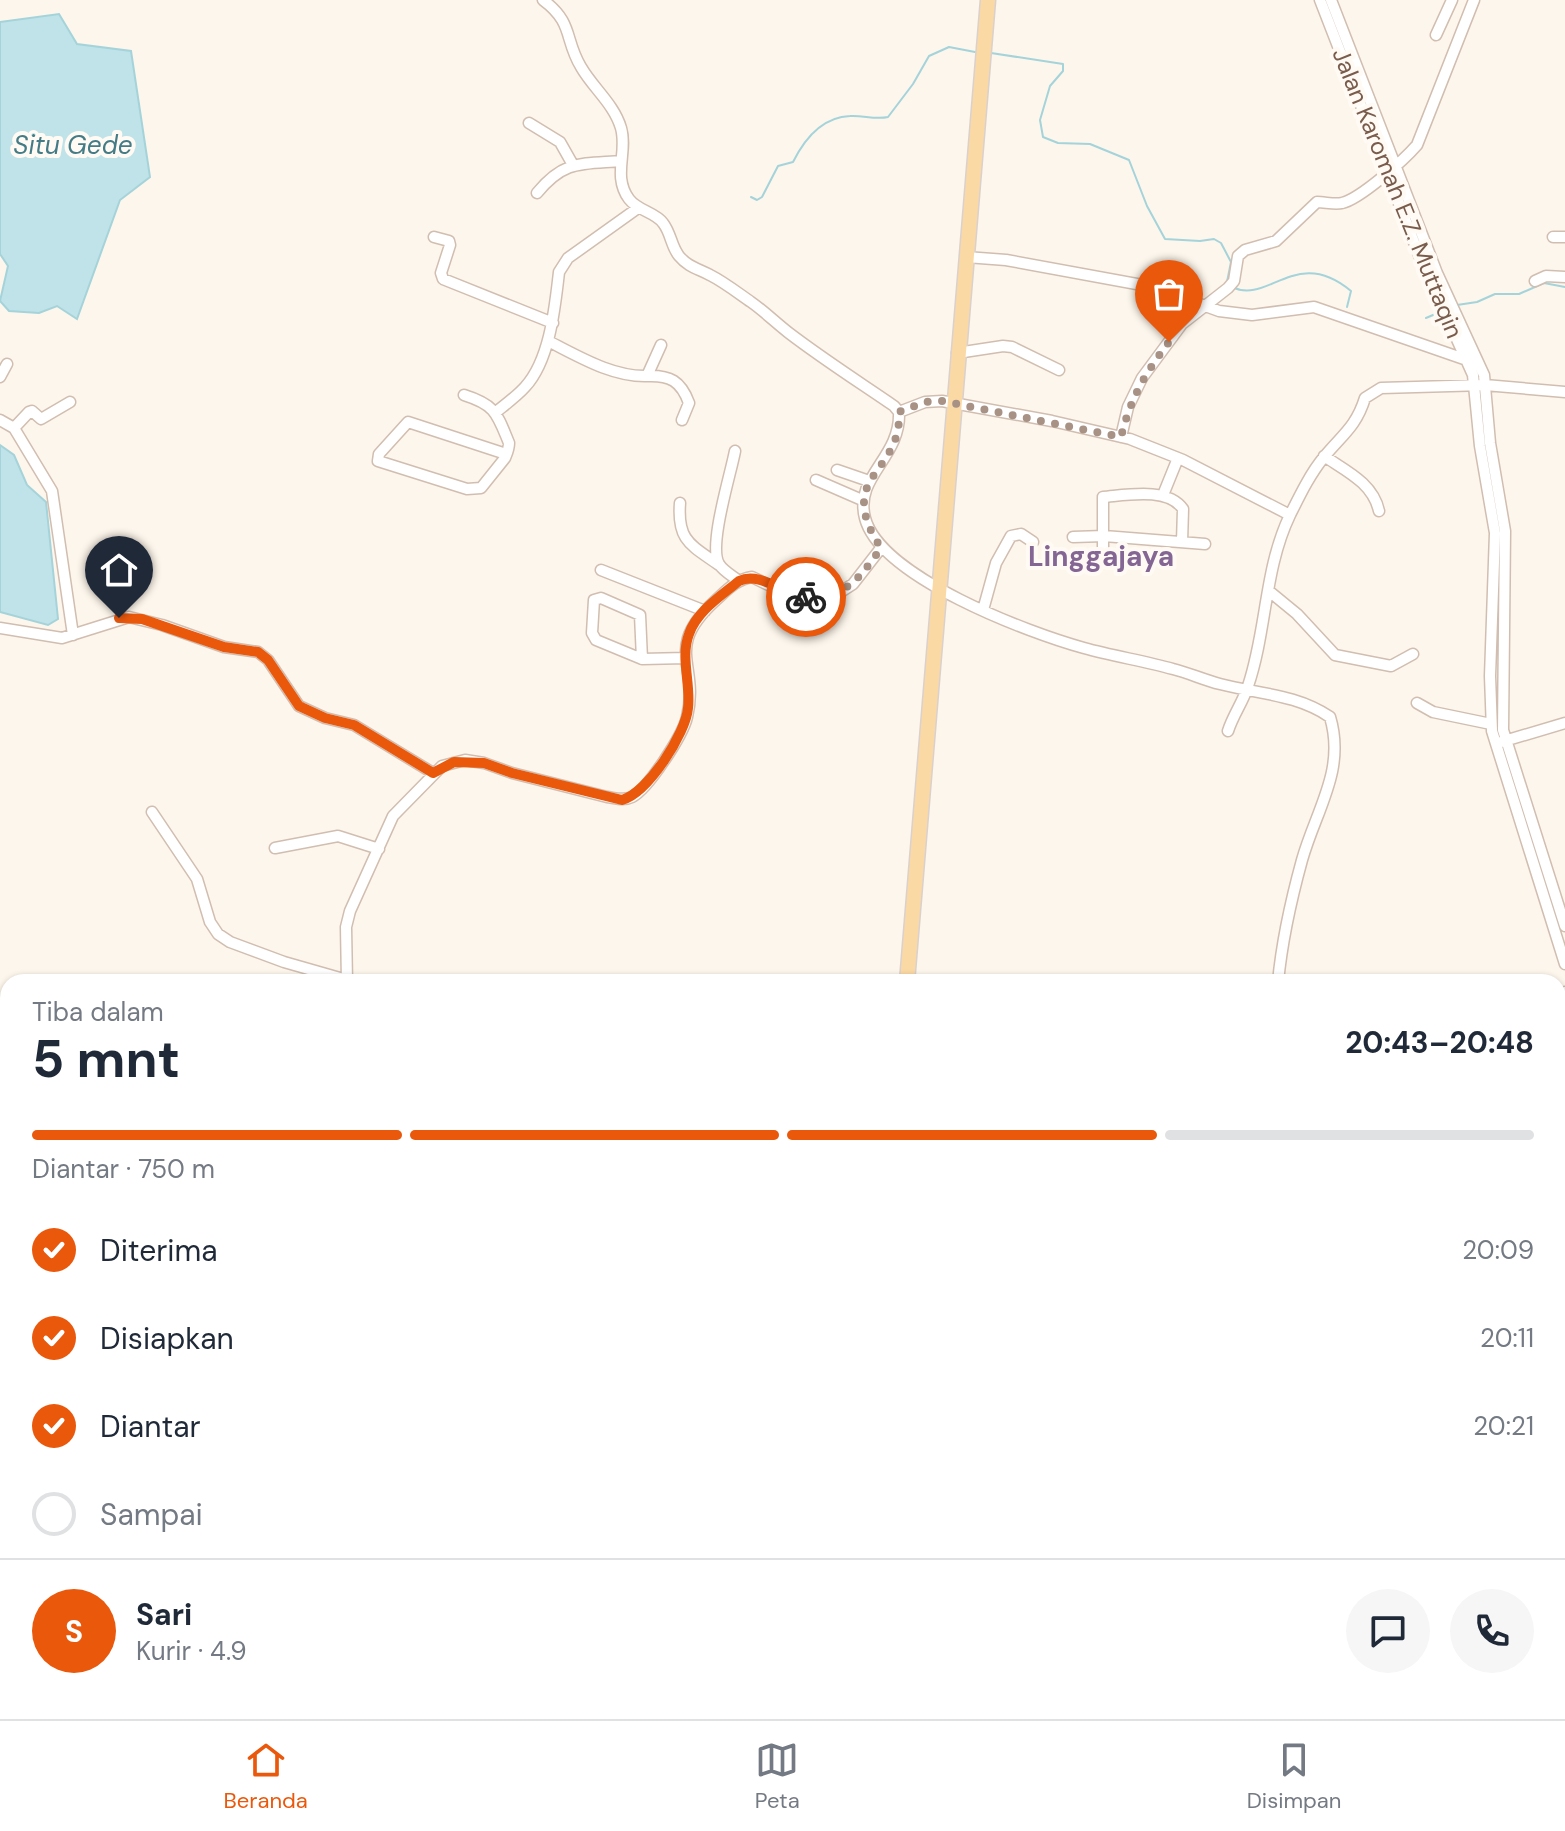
<!DOCTYPE html>
<html lang="id">
<head>
<meta charset="utf-8">
<style>
  body { margin:0; font-family:"DM Sans",sans-serif; background:#f6f6f7; color:#1f2937; height:100vh; display:flex; flex-direction:column; font-size:30px; white-space:nowrap }
  * { box-sizing:border-box; margin:0 }
  p { font-size:26px; color:#747a83 }
  .icon { flex:none; width:44px; height:44px; fill:none; stroke:currentColor; stroke-width:2; stroke-linecap:round; stroke-linejoin:round }
  .map { position:relative; flex:1; overflow:hidden }
  .side { position:absolute; left:0px; top:974px; width:1566px; height:746px; display:flex; flex-direction:column; background:#fff; border-radius:24px 24px 0 0; box-shadow:0 2px 6px #0004 }
  .side>* { flex:none }
  .pin { position:absolute; display:grid; place-items:center; width:68px; height:68px; color:#fff; margin:-82px -34px; border-radius:50% 50% 50% 0; rotate:-45deg; box-shadow:0 0 8px #0007 }
  .pin .icon { rotate:45deg }
  .courier { position:absolute; display:grid; place-items:center; width:80px; height:80px; margin:-40px; border:6px solid #ea580c; border-radius:50%; background:#fff; color:#222; box-shadow:0 2px 10px #0007 }
  .summary em { font-style:normal; font-weight:700 }
  .summary div { display:flex; flex-direction:column-reverse }
  .summary { display:flex; align-items:center; justify-content:space-between; height:136px; padding:0 32px }
  h1 { font-size:52px; font-weight:700; line-height:60px }
  .bar { display:grid; grid-template-columns:repeat(4,1fr); gap:12px 8px; align-content:center; height:96px; padding:0 32px }
  .bar i { height:10px; border-radius:6px; background:#e0e1e3 }
  .bar .on { background:#ea580c }
  .bar p { grid-column:span 4 }
  .line { display:flex; align-items:center; gap:20px; padding:0 32px; border-top:2px solid #e0e1e3 }
  .line div { flex:1 }
  .round { display:grid; place-items:center; flex:none; width:84px; height:84px; border-radius:42px; background:#f6f6f7 }
  ol { padding:0 32px; list-style:none }
  li { display:flex; align-items:center; gap:24px; height:88px }
  li p { margin-inline-start:auto }
  li .icon { padding:8px; border-radius:50%; background:#ea580c; color:#fff; stroke-width:4 }
  li:last-child { color:#747a83 }
  li i { width:44px; height:44px; border:4px solid #e0e1e3; border-radius:50% }
  .menu { display:flex; justify-content:space-around; align-items:center; height:112px; border-top:2px solid #e0e1e3; background:#fff; font-size:22px; color:#747a83 }
  .menu a { display:grid; justify-items:center; gap:4px }
  .menu .on { color:#ea580c }
  .map>svg:first-child { display:block }
</style>
</head>
<body>
<div class="map">
<svg width="1565" height="1719" viewBox="0 0 1565 1719">
  <rect width="100%" height="100%" fill="#fdf6ec"/>
  <path fill="#bfe3e8" stroke="#a5d3da" stroke-width="2" d="M59,14L77,44L131,51L150,177L120,200L77,319L57,306L39,313L9,311L0,301L8,266L0,254V22Z
    M0,445L14,455L27,485L46,502L58,619L48,625L0,612Z"/>
  <g fill="none" stroke-linecap="round" stroke-linejoin="round">
    <path stroke="#a5d3da" stroke-width="2" d="M991,53L1063,64V71L1050,86L1040,120L1043,137L1058,143L1090,144L1129,160L1147,206L1165,239L1200,241L1214,239L1221,243L1231,262L1227,282
      M751,197L757,200L762,197L778,166L793,162C804,140 822,117 850,116C863,115 875,120 888,117L913,84L929,56L949,47L975,52
      M1232,287C1269,305 1296,245 1351,291L1347,307
      M1457,305L1477,302L1495,294H1519L1544,283L1565,287
      M1426,318L1440,312"/>
    <path stroke="#bfe3e8" stroke-width="14" d="M1231,1712L1252,1719
      M567,1719L605,1712"/>
    <g stroke="#d1beb0" stroke-width="13">
      <path id="minor" d="M543,0C574,23 564,39 581,67C593,88 614,104 621,128C628,152 612,176 629,199C638,211 655,212 663,223C671,233 671,246 679,256C688,267 699,269 710,275C724,282 738,293 751,302C764,311 776,323 789,333C823,359 859,382 894,406L899,412C901,458 854,476 865,518C880,577 1029,633 1084,648C1113,656 1144,661 1173,669C1189,673 1204,680 1220,684C1258,694 1296,694 1330,717C1346,770 1316,810 1302,860C1291,900 1282,940 1278,982
        M1320,0L1419,255L1473,375L1480,446L1495,533L1490,676L1492,731L1565,964
        M1331,0L1437,273L1484,375L1490,443L1505,531L1503,730L1565,926
        M1436,35L1452,0
        M529,123L560,142L573,165
        M537,193C564,160 581,164 621,161
        M434,237L449,241L450,245L441,273L443,279L553,323
        M1553,237H1565
        M966,257L1006,260L1153,287L1219,311L1252,315L1314,307L1467,360
        M1535,281L1546,276L1565,277
        M548,341C578,356 612,377 647,376L661,345
        M957,353L1003,346L1012,347L1059,370
        M647,376C670,375 681,381 689,403L682,420
        M0,377L7,364
        M464,395C496,405 497,414 509,443C509,449 507,453 505,458L481,488L467,489L378,461L379,454L408,422L506,454
        M496,412C506,404 517,396 525,387C550,360 555,307 559,272L568,258L638,208
        M899,412L925,402L942,401L1052,421L1130,439L1183,460L1290,515
        M0,420L14,428L52,491L73,635
        M14,428L29,412L32,411L41,419L70,402
        M1121,437L1128,407L1142,378L1182,324L1228,288L1234,281L1238,256L1245,250L1276,241L1317,202C1325,202 1335,205 1342,203C1360,199 1404,160 1417,145L1474,0
        M735,451C731,473 708,546 719,564C723,571 733,576 739,581
        M1324,456C1346,471 1373,483 1379,511
        M837,470L869,481
        M816,480L862,500
        M1163,495L1178,458
        M680,503C677,541 691,545 719,565
        M1073,537L1104,536L1205,544
        M1103,557V497C1127,495 1168,487 1183,509L1182,542
        M601,570L705,611
        M1269,591L1297,614L1335,655L1391,666L1413,654
        M983,610L996,563L1011,536L1021,534L1033,542
        M0,628L62,638L129,617L162,625L224,647L258,652L268,660L299,706L325,718L354,725L433,773
        M642,659L640,615L601,598L594,600L592,633L596,640L642,659L686,658
        M1417,703L1433,712L1491,724
        M1228,731C1233,715 1243,702 1248,686C1267,630 1264,569 1290,515C1300,495 1310,474 1324,457C1342,435 1356,427 1365,398L1381,388L1485,385L1565,392
        M1501,742L1565,723
        M152,812L197,879L210,922L218,934L230,942L284,962L347,980
        M275,848L338,836L379,849
        M347,982L346,927L350,911L393,816L442,766L465,760L484,763L512,773L607,797C615,798 624,801 632,797C648,789 683,735 687,717C700,663 662,649 716,600C727,590 737,579 752,577L789,595L812,597L839,593L853,584L881,548
        M1558,994L1565,992
        M1558,1006L1565,1004
        M0,1125L8,1124
        M1558,1147L1565,1151
        M0,1154L8,1152
        M0,1189L8,1188
        M1558,1245L1565,1235
        M0,1319L8,1318
        M0,1354L8,1352
        M0,1387L8,1385
        M0,1417L8,1415
        M0,1453L8,1452
        M0,1483L8,1482
        M0,1535H8
        M132,1712L140,1719
        M1034,1712L1038,1719
        M1075,1712L1079,1719
        M1185,1712L1206,1719
        M617,1719L651,1712
        M729,1719L730,1712
        M1100,1719L1102,1712
        M1560,1719L1565,1706"/>
    </g>
    <g stroke="#dad1cd" stroke-width="17">
      <path id="major" d="M907,982L988,0
        M1558,1542L1565,1544
        M839,1712L844,1719
        M856,1712L861,1719
        M17,1719L30,1712"/>
    </g>
    <use href="#minor" stroke="#fff" stroke-width="10"/>
    <use href="#major" stroke="#fbd9a5" stroke-width="14"/>
  </g>
  <g fill="none" stroke-linecap="round" stroke-linejoin="round">
    <path stroke="#a89285" stroke-width="8" stroke-dasharray="0 14.4" d="M806,597C847,597 858,580 881,548C833,474 902,476 899,412L925,402L942,401L1121,437C1131,397 1145,374 1169,342"/>
    <path stroke="#ea580c" stroke-width="10" d="M119,618L142,619L224,647L258,652L268,660L299,706L325,718L354,725L433,773L454,762L484,763L512,773L622,800C648,793 686,733 688,708C691,684 680,657 689,634C697,611 721,596 739,581C761,571 783,595 806,597"/>
  </g>
  <g text-anchor="middle" dominant-baseline="central" stroke-width="8" stroke-linejoin="round" paint-order="stroke">
    <g font-size="24" fill="#7a5c4d" stroke="#fffaf3">
      <text transform="translate(1398 193) rotate(68)">Jalan Karomah E.Z. Muttaqin</text>
    </g>
    <g font-size="26" font-style="italic" fill="#437c86" stroke="#fffaf3">
      <text x="73" y="145">Situ Gede</text>
    </g>
    <g font-size="28" font-weight="bold" fill="#846695" stroke="#fffaf3">
      <text x="1101" y="556">Linggajaya</text>
    </g>
  </g>
</svg>
<div class="pin" style="left:1169px;top:342px;background:#ea580c"><svg class="icon" aria-label="bag" viewBox="0 0 24 24"><path d="M5 8h14l-1 12H6zM9 8a3 3 0 0 1 6 0"/></svg></div>
<div class="pin" style="left:119px;top:618px;background:#1f2937"><svg class="icon" aria-label="home" viewBox="0 0 24 24"><path d="M3 11l9-7 9 7M6 9v11h12V9"/></svg></div>
<div class="courier" style="left:806px;top:597px"><svg class="icon" aria-label="bike" viewBox="0 0 24 24"><circle cx="6" cy="16" r="4"/><circle cx="18" cy="16" r="4"/><path d="M6 16l4-8h5l3 8M10 8l3 8H6M13 5h3"/></svg></div>
<section class="side">
<div class="summary"><div><h1>5 mnt</h1><p>Tiba dalam</p></div><em>20:43–20:48</em></div>
<div class="bar"><i class="on"></i><i class="on"></i><i class="on"></i><i></i><p>Diantar · 750 m</p></div>
<ol>
<li><svg class="icon" aria-label="check" viewBox="0 0 24 24"><path d="M5 12l5 5 9-10"/></svg>Diterima<p>20:09</p></li>
<li><svg class="icon" aria-label="check" viewBox="0 0 24 24"><path d="M5 12l5 5 9-10"/></svg>Disiapkan<p>20:11</p></li>
<li><svg class="icon" aria-label="check" viewBox="0 0 24 24"><path d="M5 12l5 5 9-10"/></svg>Diantar<p>20:21</p></li>
<li><i></i>Sampai</li>
</ol>
<div class="line" style="height:144px"><b class="round" style="background:#ea580c;color:#fff">S</b><div><b>Sari</b><p>Kurir · 4.9</p></div><a class="round"><svg class="icon" aria-label="chat" viewBox="0 0 24 24"><path d="M4 5h16v11H9l-5 4z"/></svg></a><a class="round"><svg class="icon" aria-label="phone" viewBox="0 0 24 24"><path d="M5 4h4l2 5-3 2q2 4 5 5l2-3 5 2v4C11 20 4 13 5 4z"/></svg></a></div>
</section>
</div>
<nav class="menu">
<a class="on"><svg class="icon" aria-label="home" viewBox="0 0 24 24"><path d="M3 11l9-7 9 7M6 9v11h12V9"/></svg>Beranda</a>
<a><svg class="icon" aria-label="map" viewBox="0 0 24 24"><path d="M3 6l6-2 6 2 6-2v14l-6 2-6-2-6 2zM9 4v14M15 6v14"/></svg>Peta</a>
<a><svg class="icon" aria-label="saved" viewBox="0 0 24 24"><path d="M7 4h10v16l-5-4-5 4z"/></svg>Disimpan</a>
</nav>
</body>
</html>
